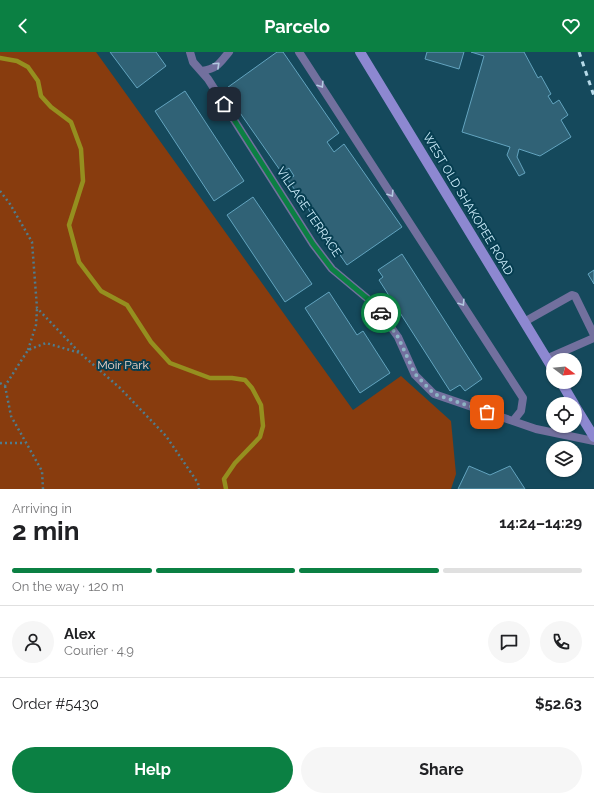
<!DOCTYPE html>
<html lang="en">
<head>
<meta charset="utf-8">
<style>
  body { margin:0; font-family:Raleway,sans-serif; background:#f6f6f6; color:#202124; height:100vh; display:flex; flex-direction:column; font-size:15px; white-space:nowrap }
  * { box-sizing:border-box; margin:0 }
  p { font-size:13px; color:#757577 }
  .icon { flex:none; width:22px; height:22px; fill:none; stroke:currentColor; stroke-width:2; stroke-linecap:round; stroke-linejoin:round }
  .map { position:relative; height:437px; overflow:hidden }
  .panel { display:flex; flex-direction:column; background:#fff; flex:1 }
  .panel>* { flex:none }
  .needle { width:26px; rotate:106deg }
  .tools { position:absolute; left:546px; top:301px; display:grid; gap:8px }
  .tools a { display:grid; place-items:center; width:36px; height:36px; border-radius:50%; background:#fff; box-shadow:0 1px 3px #0004; font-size:20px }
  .pin { position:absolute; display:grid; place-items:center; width:34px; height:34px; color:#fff; margin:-17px; border-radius:8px; box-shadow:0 2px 6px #0006 }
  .courier { position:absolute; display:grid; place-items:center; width:40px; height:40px; margin:-20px; border:3px solid #0b8043; border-radius:50%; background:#fff; color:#222; box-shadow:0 1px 5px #0007 }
  .overview em { font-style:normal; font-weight:700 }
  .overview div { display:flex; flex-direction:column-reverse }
  .overview { display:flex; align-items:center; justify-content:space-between; height:68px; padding:0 12px }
  h1 { font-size:26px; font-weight:700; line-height:30px }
  .bar { display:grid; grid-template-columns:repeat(4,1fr); gap:6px 4px; align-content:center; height:48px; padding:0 12px }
  .bar i { height:5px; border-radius:3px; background:#e0e0e0 }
  .bar .on { background:#0b8043 }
  .bar p { grid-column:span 4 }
  .line { display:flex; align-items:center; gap:10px; padding:0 12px; border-top:1px solid #e0e0e0 }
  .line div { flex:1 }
  .round { display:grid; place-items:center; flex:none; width:42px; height:42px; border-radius:21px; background:#f6f6f6 }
  .action { display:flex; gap:8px; margin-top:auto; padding:8px 12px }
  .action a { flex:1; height:46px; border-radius:24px; background:#0b8043; color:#fff; font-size:16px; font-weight:700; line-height:46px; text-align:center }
  .action a+a { background:#f6f6f6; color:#202124 }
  header { display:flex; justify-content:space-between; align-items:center; height:52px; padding:0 12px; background:#0b8043; color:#fff; font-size:18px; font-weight:700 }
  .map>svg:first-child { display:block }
</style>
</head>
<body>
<header><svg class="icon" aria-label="back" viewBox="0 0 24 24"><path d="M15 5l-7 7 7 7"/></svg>Parcelo<svg class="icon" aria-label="heart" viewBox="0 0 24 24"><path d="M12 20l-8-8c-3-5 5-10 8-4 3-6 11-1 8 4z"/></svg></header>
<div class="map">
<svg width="594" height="437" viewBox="0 0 594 437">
  <rect width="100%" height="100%" fill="#15495c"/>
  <path fill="#883c0e" d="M0,0H96L353,358L401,324L451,369L456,422L451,437H0Z"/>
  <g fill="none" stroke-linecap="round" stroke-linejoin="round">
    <path stroke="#958f1f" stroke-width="4.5" d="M0,6L17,9L28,15L38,29L41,44L51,55L71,70L81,97L83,129L69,173L79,210L101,239L127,253L151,290L170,311L210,326H232L245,328L252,336L261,353L263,374L260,385L235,411L224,427L226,437"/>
  </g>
  <path fill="#306276" stroke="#63a4bf" d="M110,0H156L166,14L137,36Z
    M277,0H283L339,81L327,90L334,100L344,92L402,175L347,213L288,128L294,124L289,116L282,121L224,38Z
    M427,0H464L459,17L425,7Z
    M471,0H524L538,26L541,24L551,42L548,44L553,52L559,48L568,63L561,68L571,85L540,104L519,97L517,105L525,121L519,124L507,103L510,95L462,80L484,4Z
    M185,39L244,129L214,149L155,59Z
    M253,145L312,232L285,250L227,163Z
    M402,202L482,327L465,339L460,333L450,339L379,228L383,225L378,218Z
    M594,218V232L588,222Z
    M329,240L357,283L363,279L390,321L360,341L305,256Z
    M469,414L490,423L510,414L525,437H458Z"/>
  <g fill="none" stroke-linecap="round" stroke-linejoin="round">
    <path stroke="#4f7d8e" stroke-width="2.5" stroke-dasharray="2 3" stroke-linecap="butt" d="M0,139L10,152L32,190L37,256L79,300
      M28,298L36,273L37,257
      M0,331L5,334L28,298L46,291L80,301L120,336L166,384L198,431L199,437
      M5,334L11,364L42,419L43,437
      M0,391H26"/>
    <path stroke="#72709e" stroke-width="8" d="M190,0L193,10L208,27L313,192L332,217L374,252L398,285L415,323L434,342L536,377L594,389
      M299,0L523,346L521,359L513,369
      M202,19C218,16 219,12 229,0
      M524,270L572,243L575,244L594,283
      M546,307L594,286"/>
    <path stroke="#8d88d1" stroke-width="10" d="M360,0L553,317
      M561,330L574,352
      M575,354L594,385"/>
    <path stroke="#b7dae9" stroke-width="3" stroke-dasharray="5 5" stroke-linecap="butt" d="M579,0L594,44"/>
  </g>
  <defs><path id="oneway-chevron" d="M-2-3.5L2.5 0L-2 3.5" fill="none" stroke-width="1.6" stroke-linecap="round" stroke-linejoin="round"/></defs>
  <g stroke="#b3c9e0">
    <use href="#oneway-chevron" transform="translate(217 13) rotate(-43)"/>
    <use href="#oneway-chevron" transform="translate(321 33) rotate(57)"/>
    <use href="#oneway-chevron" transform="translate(391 142) rotate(57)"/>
    <use href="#oneway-chevron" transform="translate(462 251) rotate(57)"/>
  </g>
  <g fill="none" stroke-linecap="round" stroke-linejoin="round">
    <path stroke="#8eb5c5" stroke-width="4" stroke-dasharray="0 7.2" d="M381,261L398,285L415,322L434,342L487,360"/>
    <path stroke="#0b8043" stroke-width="5" d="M224,52L313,192L332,217L374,252L381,261"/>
  </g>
  <g text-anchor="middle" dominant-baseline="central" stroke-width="4" stroke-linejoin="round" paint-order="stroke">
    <g font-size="12" fill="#cfeffd" stroke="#063e51">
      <text transform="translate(468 152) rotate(59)">WEST OLD SHAKOPEE ROAD</text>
      <text transform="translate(309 160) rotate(56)">VILLAGE TERRACE</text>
    </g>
    <g font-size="12" fill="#f1d4c6" stroke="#063e51">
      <text x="123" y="313">Moir Park</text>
    </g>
  </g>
</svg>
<div class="tools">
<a><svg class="needle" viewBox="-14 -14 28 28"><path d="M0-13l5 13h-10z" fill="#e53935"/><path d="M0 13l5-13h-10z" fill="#757577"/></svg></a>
<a><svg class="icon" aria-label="locate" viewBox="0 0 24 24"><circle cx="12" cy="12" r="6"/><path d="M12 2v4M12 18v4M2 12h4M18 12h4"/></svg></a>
<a><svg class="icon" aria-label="layers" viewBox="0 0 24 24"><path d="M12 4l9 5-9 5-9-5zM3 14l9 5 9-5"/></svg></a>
</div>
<div class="pin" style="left:487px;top:360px;background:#ea580c"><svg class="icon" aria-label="bag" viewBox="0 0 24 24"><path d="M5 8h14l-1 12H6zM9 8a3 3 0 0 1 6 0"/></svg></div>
<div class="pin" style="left:224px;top:52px;background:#1f2937"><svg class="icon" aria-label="home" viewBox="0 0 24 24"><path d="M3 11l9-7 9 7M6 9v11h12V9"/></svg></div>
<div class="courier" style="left:381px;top:261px"><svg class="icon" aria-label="car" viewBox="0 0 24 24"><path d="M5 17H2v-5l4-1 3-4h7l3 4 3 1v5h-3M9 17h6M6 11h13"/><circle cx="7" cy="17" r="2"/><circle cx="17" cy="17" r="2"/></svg></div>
</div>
<section class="panel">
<div class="overview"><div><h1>2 min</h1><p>Arriving in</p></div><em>14:24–14:29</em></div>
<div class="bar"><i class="on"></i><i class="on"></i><i class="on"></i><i></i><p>On the way · 120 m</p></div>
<div class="line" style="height:72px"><a class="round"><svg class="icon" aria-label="person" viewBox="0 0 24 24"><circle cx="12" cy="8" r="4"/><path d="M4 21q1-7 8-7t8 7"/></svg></a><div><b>Alex</b><p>Courier · 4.9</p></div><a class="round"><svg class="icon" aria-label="chat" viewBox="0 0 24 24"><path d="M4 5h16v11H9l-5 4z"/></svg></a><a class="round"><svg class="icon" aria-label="phone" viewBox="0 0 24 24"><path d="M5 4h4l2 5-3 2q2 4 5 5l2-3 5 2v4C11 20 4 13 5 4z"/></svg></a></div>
<div class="line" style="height:52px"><div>Order #5430</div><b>$52.63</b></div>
<div class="action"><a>Help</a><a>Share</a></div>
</section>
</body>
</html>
